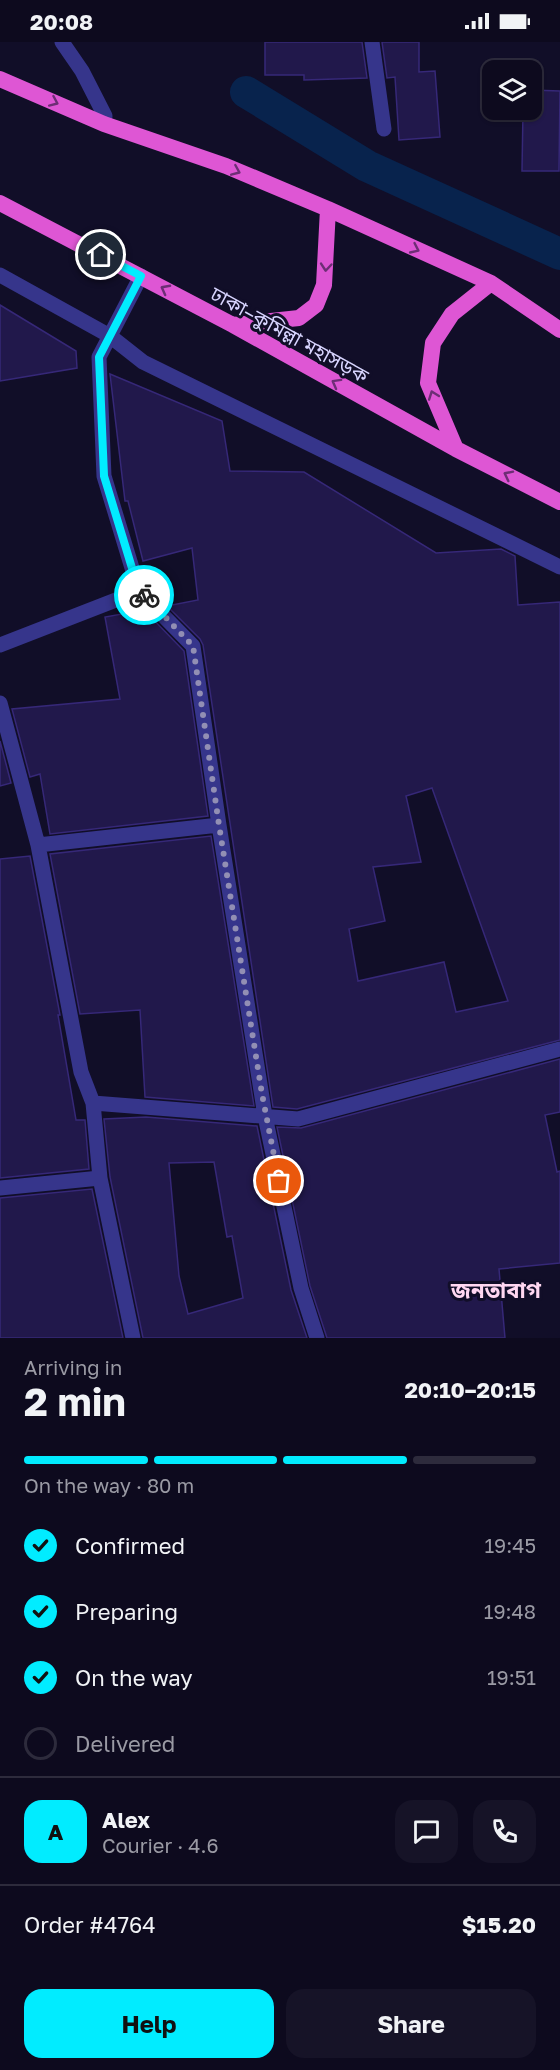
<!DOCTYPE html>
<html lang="en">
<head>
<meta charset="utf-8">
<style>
  body { margin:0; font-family:"Golos Text","Noto Sans Bengali",sans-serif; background:#161327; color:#f1f3f6; height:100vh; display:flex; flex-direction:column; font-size:22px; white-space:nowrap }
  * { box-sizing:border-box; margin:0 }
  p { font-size:20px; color:#9a9aa4 }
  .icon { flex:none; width:33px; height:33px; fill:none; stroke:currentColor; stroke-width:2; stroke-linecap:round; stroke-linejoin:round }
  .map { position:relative; height:1296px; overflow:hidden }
  .details { display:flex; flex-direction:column; background:#0d0a1e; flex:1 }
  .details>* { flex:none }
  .controls { position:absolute; left:482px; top:18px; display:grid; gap:12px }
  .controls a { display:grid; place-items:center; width:60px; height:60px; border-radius:12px; background:#0d0a1e; box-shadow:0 2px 4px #0004,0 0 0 2px #2d2b3c; font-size:30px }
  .pin { position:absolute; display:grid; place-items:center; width:51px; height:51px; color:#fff; margin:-26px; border:3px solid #fff; border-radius:50%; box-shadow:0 2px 6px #0007 }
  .courier { position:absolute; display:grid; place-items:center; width:60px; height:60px; margin:-30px; border:4px solid #01ecff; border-radius:50%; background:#fff; color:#222; box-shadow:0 2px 8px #0007 }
  .overview em { font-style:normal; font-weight:700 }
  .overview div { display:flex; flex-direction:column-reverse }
  .overview { display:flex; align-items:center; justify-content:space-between; height:102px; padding:0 24px }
  h1 { font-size:39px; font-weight:700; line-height:45px }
  .bar { display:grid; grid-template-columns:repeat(4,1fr); gap:9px 6px; align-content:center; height:72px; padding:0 24px }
  .bar i { height:8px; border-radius:4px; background:#2d2b3c }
  .bar .on { background:#01ecff }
  .bar p { grid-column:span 4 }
  .line { display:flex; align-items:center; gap:15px; padding:0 24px; border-top:2px solid #2d2b3c }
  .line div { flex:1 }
  .round { display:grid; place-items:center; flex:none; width:63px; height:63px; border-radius:18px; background:#161327 }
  ol { padding:0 24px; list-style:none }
  li { display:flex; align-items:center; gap:18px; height:66px }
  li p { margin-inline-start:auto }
  li .icon { padding:6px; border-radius:50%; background:#01ecff; color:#111; stroke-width:4 }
  li:last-child { color:#9a9aa4 }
  li i { width:33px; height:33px; border:3px solid #2d2b3c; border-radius:50% }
  .action { display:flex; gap:12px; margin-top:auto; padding:12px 24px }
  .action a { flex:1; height:69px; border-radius:18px; background:#01ecff; color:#111; font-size:24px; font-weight:700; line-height:69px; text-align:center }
  .action a+a { background:#161327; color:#f1f3f6 }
  .status { display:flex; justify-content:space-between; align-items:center; height:42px; padding:0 30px; background:#0d0a1e; direction:ltr }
  .status svg { height:16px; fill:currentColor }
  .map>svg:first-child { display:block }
</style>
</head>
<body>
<div class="status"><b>20:08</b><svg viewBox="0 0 49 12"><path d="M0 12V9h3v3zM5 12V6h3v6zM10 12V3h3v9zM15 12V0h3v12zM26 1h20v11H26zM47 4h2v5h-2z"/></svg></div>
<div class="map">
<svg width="560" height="1296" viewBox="0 0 560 1296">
  <rect width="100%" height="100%" fill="#110e28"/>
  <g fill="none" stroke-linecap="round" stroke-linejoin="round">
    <path stroke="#08234d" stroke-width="32" d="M246,50L367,124L560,212"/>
  </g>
  <path fill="#21184b" stroke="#362878" stroke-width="1.5" fill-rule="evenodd" d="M265,0H362L367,36L304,38V33H265Z
    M382,0H419V30L435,29L440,95L399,98L395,35L387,36Z
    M531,48L560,49L559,129H522L523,68H531Z
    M0,263L76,309L77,326L0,339Z
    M110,332L222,379L230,429L304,430L436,511L501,507L515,514L518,563L560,560V998L297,1067L273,1065L203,603L200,597L167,564L198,558L192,506L143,519L128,459H125ZM432,746L508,959L456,970L444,920L358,939L349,887L385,879L373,825L421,820L406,754Z
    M144,568L184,609L208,774L50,792L40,732L30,735L12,667L120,657L105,575Z
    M0,699L11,741L0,744Z
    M211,794L254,1064L145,1055L140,968L80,972L50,812Z
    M30,814L60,973H58L76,1078H85L89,1127L0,1136V817Z
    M560,1017V1070L545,1073L557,1130L560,1129V1221L499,1227L505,1296H327L310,1244L277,1085L301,1086Z
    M146,1075L257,1084L291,1248L307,1296H143L110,1135L104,1077ZM214,1120L227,1195L232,1194L243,1256L188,1272L179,1234L169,1121Z
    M92,1147L123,1296H0V1156Z"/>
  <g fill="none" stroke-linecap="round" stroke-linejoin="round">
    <path stroke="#36358b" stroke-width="15" d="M62,0L82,29L105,74L104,82"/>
    <path stroke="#36358b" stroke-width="15" d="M372,0L384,87
      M0,233L110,294L143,320L560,525
      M0,603L139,549
      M0,661L38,803L219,783L193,604L139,549L104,434L99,315L141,234
      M219,783L265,1074L301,1246L317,1296
      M38,803L81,1030L93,1061L298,1077L560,1007
      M100,1136L133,1296
      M0,1146L100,1136L93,1061"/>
    <path stroke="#de56d4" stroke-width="16" d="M0,37L104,82L226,124L328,167L491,241L560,288
      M0,161L233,283L456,407L560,460
      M233,283L299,276L316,263L324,243L328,167
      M456,407L428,341L433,301L452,272L491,241"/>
  </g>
  <defs><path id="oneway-chevron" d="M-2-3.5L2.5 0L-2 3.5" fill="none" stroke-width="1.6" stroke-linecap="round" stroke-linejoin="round" transform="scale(1.5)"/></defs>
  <g stroke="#6d2e75">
    <use href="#oneway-chevron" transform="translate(54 60) rotate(24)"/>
    <use href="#oneway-chevron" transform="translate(236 129) rotate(23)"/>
    <use href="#oneway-chevron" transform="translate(415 207) rotate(25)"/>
    <use href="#oneway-chevron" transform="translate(326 225) rotate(95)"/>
    <use href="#oneway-chevron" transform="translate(165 247) rotate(-152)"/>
    <use href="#oneway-chevron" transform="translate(336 341) rotate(-151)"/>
    <use href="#oneway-chevron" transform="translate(433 353) rotate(-110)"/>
    <use href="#oneway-chevron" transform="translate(508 433) rotate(-153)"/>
  </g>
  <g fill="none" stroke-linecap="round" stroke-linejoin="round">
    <path stroke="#928fb4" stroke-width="6" stroke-dasharray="0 10.8" d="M144,553L193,604L219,783L262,1052L279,1139"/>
    <path stroke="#01ecff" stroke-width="8" d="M101,213L141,234L99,315L104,434L139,549L144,553"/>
  </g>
  <g text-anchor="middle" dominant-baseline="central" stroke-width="6" stroke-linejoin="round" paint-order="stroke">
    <g font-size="20" fill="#d8d5ff" stroke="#110e28">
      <text transform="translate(290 292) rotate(29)">ঢাকা–কুমিল্লা মহাসড়ক</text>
    </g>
    <g font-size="22" font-weight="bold" fill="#ffd7f1" stroke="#110e28">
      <text x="496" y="1247">জনতাবাগ</text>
    </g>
  </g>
</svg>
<div class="controls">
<a><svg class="icon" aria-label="layers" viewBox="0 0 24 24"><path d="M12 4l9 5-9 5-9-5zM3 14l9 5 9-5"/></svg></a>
</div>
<div class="pin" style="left:279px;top:1139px;background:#ea580c"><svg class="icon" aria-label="bag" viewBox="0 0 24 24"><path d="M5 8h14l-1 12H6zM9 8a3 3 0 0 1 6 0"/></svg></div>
<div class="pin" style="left:101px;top:213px;background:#1f2937"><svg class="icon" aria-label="home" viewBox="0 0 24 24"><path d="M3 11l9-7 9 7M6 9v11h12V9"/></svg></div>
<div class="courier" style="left:144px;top:553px"><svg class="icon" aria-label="bike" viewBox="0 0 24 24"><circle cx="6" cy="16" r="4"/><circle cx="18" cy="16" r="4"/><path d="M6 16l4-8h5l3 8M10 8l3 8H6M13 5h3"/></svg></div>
</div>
<section class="details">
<div class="overview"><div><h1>2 min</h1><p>Arriving in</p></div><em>20:10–20:15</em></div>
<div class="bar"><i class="on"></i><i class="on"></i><i class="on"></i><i></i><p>On the way · 80 m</p></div>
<ol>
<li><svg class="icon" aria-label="check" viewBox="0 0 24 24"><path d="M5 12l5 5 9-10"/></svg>Confirmed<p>19:45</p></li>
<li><svg class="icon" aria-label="check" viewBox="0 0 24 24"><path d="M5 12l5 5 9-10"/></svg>Preparing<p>19:48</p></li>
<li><svg class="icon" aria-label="check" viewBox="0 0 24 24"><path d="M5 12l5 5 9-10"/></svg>On the way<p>19:51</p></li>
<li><i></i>Delivered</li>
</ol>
<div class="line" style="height:108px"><b class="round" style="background:#01ecff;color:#111">A</b><div><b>Alex</b><p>Courier · 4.6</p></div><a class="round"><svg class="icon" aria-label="chat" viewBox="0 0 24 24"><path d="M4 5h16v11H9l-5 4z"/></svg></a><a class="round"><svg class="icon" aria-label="phone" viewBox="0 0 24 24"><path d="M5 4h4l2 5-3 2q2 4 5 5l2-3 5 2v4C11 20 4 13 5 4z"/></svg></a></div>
<div class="line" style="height:78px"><div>Order #4764</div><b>$15.20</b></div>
<div class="action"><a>Help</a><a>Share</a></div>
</section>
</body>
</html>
